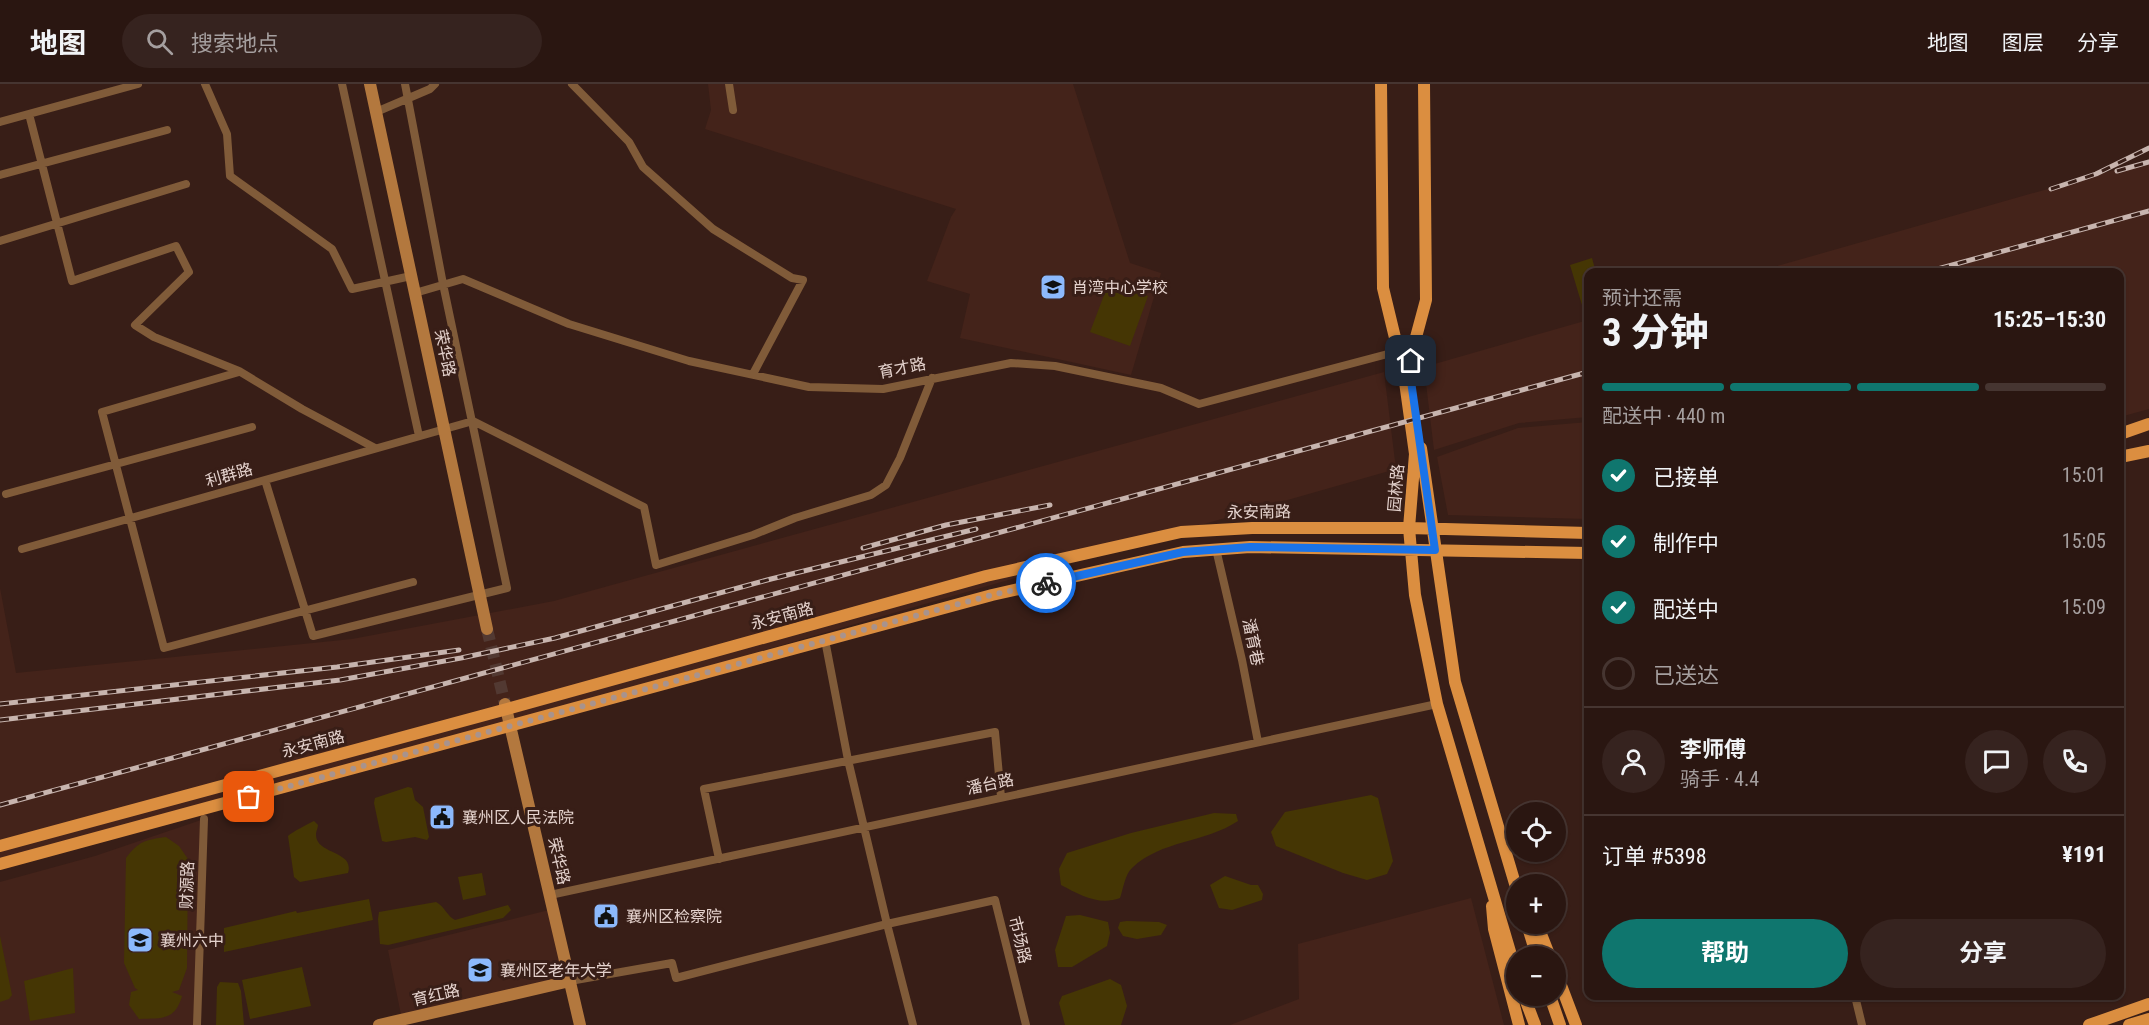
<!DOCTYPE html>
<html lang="zh">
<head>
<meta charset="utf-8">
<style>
  body { margin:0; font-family:"Roboto Condensed","Noto Sans SC",sans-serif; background:#36231f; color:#f1f3f6; height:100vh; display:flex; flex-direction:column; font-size:22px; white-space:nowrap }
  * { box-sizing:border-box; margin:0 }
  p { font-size:20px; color:#a59f9f }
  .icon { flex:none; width:33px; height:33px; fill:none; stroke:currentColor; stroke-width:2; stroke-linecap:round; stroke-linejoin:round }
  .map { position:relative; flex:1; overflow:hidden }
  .side { position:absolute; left:1584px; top:184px; width:540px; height:732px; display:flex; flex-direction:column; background:#2a1611; border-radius:12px; box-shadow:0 2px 4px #0004,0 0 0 2px #463531 }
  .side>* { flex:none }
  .fabs { position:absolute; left:1506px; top:718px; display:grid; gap:12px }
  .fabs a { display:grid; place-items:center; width:60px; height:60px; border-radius:50%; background:#2a1611; box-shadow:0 2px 4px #0004,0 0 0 2px #463531; font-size:30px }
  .pin { position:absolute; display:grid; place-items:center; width:51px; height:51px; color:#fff; margin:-26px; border-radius:12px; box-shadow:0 3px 9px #0006 }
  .courier { position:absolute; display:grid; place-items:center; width:60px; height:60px; margin:-30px; border:4px solid #1a73e8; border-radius:50%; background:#fff; color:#222; box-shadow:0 2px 8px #0007 }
  .overview em { font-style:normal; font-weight:700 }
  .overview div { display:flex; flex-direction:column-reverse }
  .overview { display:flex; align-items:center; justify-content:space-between; height:102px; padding:0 18px }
  h1 { font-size:39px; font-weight:700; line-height:45px }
  .bar { display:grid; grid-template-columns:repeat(4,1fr); gap:9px 6px; align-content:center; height:72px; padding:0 18px }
  .bar i { height:8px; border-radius:4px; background:#463531 }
  .bar .selected { background:#0f766e }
  .bar p { grid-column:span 4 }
  .line { display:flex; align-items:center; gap:15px; padding:0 18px; border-top:2px solid #463531 }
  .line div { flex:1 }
  .round { display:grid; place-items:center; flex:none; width:63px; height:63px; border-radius:32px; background:#36231f }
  ol { padding:0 18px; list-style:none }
  li { display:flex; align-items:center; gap:18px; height:66px }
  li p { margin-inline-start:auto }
  li .icon { padding:6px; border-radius:50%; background:#0f766e; color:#fff; stroke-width:4 }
  li:last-child { color:#a59f9f }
  li i { width:33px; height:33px; border:3px solid #463531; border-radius:50% }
  .primary-button { display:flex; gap:12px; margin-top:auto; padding:12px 18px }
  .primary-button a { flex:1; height:69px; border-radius:36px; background:#0f766e; color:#fff; font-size:24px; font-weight:700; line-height:69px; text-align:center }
  .primary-button a+a { background:#36231f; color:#f1f3f6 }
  header { display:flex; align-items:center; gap:36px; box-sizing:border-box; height:84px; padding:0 30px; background:#2a1611; border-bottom:2px solid #463531 }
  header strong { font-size:28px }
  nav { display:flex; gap:33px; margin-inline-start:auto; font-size:21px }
  .search { width:420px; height:54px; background:#36231f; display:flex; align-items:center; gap:15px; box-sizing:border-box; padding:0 21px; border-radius:33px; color:#a59f9f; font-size:22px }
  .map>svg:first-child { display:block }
</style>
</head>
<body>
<header>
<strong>地图</strong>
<div class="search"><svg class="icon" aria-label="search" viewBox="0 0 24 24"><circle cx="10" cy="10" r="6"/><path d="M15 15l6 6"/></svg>搜索地点</div>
<nav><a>地图</a><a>图层</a><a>分享</a></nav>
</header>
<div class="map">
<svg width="2149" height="941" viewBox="0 0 2149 941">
  <rect width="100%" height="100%" fill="#381e17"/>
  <path fill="#44231a" d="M708,0H1073L1130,179L1161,189L1131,291L960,254L970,210L927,197L951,133L956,125L705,45L711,26Z
    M2149,76V325L2120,333V189H1753Z
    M1588,236V333L1519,339L1434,366L1424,283Z
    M1384,288L1396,385L674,592L0,779V504L16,589L352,555L554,517Z
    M1588,338V435L1448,431L1437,373L1518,344Z
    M204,735L197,941H0V798L95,772Z
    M1471,814L1504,941H1230L1299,915L1298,860Z
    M553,825L570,897L402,936L388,866Z"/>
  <path fill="#453604" d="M1592,174L1596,189H1588V219L1582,221L1570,181Z
    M1109,198L1148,212L1130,262L1090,248Z
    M408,703L412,704L415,716L423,723L429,753L427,756L415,753L386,758L382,757L374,719L375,714Z
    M1371,711L1378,714L1393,777L1387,790L1367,796L1343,789L1276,762L1271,748L1285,728Z
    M1214,729L1236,730L1238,737C1205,759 1161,756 1132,784C1125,790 1123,806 1120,814C1099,822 1080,811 1061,801L1059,785L1067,769L1131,749Z
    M314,737L318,741C318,744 316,747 316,750C315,771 355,766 348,789L300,798L294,793L288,752C292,748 308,740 314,737Z
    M166,753L179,762L188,775L187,884L179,906L172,908L182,912C175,937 161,934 139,935L129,921L131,908L138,906L135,904L124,879L126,774C139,757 145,756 166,753Z
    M482,789L486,811L463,816L458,793Z
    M1225,792L1251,801H1258L1263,810L1262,816L1232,826L1219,824L1210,801Z
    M369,815L373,836L224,868V844L296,827L297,829Z
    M436,818C445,823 447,832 455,836L508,821L511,826L503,834L388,861L380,860L378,835L379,828Z
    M1080,831L1108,838L1110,849L1107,862L1072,883H1058L1055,866L1066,832Z
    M1127,837L1159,838L1167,841L1161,851L1137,855L1123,852L1118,844L1120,838Z
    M0,852L12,911L9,915L0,918Z
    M302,883L311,922L250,935L242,896Z
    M73,884L75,929L30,937L24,897Z
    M1110,895L1121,901L1127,922L1121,941H1065L1059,919L1062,912Z
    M220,898L238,899L241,907L244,941H216L217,903Z"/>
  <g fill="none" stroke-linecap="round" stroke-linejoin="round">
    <path stroke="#523932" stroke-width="12" stroke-dasharray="12 6" stroke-linecap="butt" d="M487,545L505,620"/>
    <path stroke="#805b39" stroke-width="8" d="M205,0L227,50L230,92L332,165L352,205L411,192
      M342,0L419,352
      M572,0L629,58L643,83L713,145L792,194L803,196L753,290
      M729,0L733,26
      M376,28L430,5L435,0
      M29,30L72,197L176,162L189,188L135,241L154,253L239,287L302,325L375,364
      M0,38L138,0
      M0,91L167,46
      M0,157L186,100
      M415,209L463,195L569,240L689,277L809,303L883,305L1011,279L1055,282L1161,304L1199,320L1399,267
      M239,288L102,328L164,564L413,498
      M265,396L313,552L507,504L443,200L405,0
      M6,410L252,343
      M22,465L473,337L644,423L656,481L753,451L795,434L871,411L886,401L900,374L932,294
      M1216,465L1242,576L1258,658
      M825,556L848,676L887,840L995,816L1026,941
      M719,775L704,705L995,648L1001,713
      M550,811L1437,620
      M570,897L672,879L676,894L887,840L913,941
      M1855,912L1862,941
      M197,941L204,735"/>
    <path stroke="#b3783e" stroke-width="12" d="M370,0L487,545
      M505,620L580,941
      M379,941L570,897"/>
    <path stroke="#db8e40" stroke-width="12" d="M1381,0L1383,204L1404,291L1415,370L1409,444L1415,511L1437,620L1516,888
      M1411,297L1412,268L1426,216L1424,0
      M2120,350L2149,340
      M1421,364L1455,598L1516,803
      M2120,373L2149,367
      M0,762L507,625L986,492L1181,448L1252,444H1409L1588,449
      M0,780L992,511L1183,468L1250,463L1588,469
      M1492,822L1494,845L1519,941
      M1527,840L1537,873
      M1537,840L1550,873
      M1556,888L1576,941
      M1524,912L1535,941
      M1550,912L1560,941
      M2089,941L2149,920
      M2129,941L2149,935"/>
    <g stroke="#c7b4ae" stroke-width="5">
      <path id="rail" d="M2117,87L2149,78
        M2051,105L2096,90L2149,64
        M1923,189L2149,127
        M863,464L946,441L1050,421
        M0,620L337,583L459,566
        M0,636L340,596L461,574L555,554L771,495L976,445
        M0,721L1588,288"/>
    </g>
    <use href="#rail" stroke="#381e17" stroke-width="3" stroke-dasharray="9" stroke-linecap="butt"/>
  </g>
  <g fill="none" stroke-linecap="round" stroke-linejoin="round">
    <path stroke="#a8938d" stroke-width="6" stroke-dasharray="0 10.8" d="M249,713L992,511L1046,499"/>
    <path stroke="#1a73e8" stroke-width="8" d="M1046,499L1183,468L1250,463L1435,466L1410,290L1411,277"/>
  </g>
  <defs>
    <g id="school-square" transform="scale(1.35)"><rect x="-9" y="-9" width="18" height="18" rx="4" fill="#8cb9fc" stroke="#381e17"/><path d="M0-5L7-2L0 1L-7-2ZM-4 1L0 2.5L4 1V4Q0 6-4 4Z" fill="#111"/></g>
    <g id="civic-square" transform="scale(1.35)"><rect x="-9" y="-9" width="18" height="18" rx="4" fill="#8cb9fc" stroke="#381e17"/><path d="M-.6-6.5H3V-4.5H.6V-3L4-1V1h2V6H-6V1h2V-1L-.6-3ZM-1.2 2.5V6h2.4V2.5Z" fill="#111"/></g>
    <g id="university-square" transform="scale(1.35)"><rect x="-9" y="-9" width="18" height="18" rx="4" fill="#8cb9fc" stroke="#381e17"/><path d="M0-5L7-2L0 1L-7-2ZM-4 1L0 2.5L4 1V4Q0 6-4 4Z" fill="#111"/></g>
  </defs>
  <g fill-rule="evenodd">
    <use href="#school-square" x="1053" y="203"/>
    <use href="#civic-square" x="442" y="733"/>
    <use href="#civic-square" x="606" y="832"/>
    <use href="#school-square" x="140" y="856"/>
    <use href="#university-square" x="480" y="886"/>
  </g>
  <g text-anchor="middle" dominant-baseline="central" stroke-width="6" stroke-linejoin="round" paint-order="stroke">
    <g font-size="16" fill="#e4d2cd" stroke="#381e17" text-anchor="start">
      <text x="1072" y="203">肖湾中心学校</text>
      <text x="462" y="733">襄州区人民法院</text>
      <text x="626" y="832">襄州区检察院</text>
      <text x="160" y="856">襄州六中</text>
      <text x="500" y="886">襄州区老年大学</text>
    </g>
    <g font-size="16" fill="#e4d2cd" stroke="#381e17">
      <text transform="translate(445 269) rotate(78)">荣华路</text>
      <text transform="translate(902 284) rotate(-11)">育才路</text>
      <text transform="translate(229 391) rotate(-16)">利群路</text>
      <text transform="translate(1396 404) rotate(-85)">园林路</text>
      <text transform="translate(1259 428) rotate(-1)">永安南路</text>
      <text transform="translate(782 532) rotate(-15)">永安南路</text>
      <text transform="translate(1253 558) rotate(78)">潘育巷</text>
      <text transform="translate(313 660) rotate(-15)">永安南路</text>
      <text transform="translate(990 700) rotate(-12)">潘台路</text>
      <text transform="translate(559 777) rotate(77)">荣华路</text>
      <text transform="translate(187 801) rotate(-88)">财源路</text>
      <text transform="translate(1020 856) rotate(76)">市场路</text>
      <text transform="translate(436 911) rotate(-13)">育红路</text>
    </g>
  </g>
</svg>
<div class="fabs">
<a><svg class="icon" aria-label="locate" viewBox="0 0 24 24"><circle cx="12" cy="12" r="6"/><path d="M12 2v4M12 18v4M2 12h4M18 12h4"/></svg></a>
<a>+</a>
<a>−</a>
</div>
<div class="pin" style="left:249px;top:713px;background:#ea580c"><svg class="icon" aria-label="bag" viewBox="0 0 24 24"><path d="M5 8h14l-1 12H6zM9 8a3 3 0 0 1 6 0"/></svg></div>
<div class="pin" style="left:1411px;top:277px;background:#1f2937"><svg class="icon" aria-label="home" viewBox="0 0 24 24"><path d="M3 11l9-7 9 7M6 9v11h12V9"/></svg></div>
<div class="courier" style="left:1046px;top:499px"><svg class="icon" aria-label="bike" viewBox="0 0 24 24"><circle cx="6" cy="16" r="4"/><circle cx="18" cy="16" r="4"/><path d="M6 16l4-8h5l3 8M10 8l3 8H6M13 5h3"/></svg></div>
<section class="side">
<div class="overview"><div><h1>3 分钟</h1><p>预计还需</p></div><em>15:25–15:30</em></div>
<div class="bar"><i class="selected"></i><i class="selected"></i><i class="selected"></i><i></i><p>配送中 · 440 m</p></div>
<ol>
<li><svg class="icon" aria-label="check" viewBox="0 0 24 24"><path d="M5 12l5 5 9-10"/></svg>已接单<p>15:01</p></li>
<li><svg class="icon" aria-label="check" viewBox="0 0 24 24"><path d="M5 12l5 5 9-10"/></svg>制作中<p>15:05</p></li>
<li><svg class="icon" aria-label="check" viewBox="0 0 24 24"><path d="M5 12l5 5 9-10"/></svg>配送中<p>15:09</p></li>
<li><i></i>已送达</li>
</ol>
<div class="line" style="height:108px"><a class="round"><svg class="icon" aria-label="person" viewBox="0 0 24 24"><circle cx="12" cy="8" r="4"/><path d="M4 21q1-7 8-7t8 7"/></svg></a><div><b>李师傅</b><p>骑手 · 4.4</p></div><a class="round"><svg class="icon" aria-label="chat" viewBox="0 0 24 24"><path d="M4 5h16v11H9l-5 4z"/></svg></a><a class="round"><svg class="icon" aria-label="phone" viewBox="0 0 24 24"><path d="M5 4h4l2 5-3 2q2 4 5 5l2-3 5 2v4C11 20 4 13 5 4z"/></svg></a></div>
<div class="line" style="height:78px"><div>订单 #5398</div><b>¥191</b></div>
<div class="primary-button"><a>帮助</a><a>分享</a></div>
</section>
</div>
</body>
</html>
